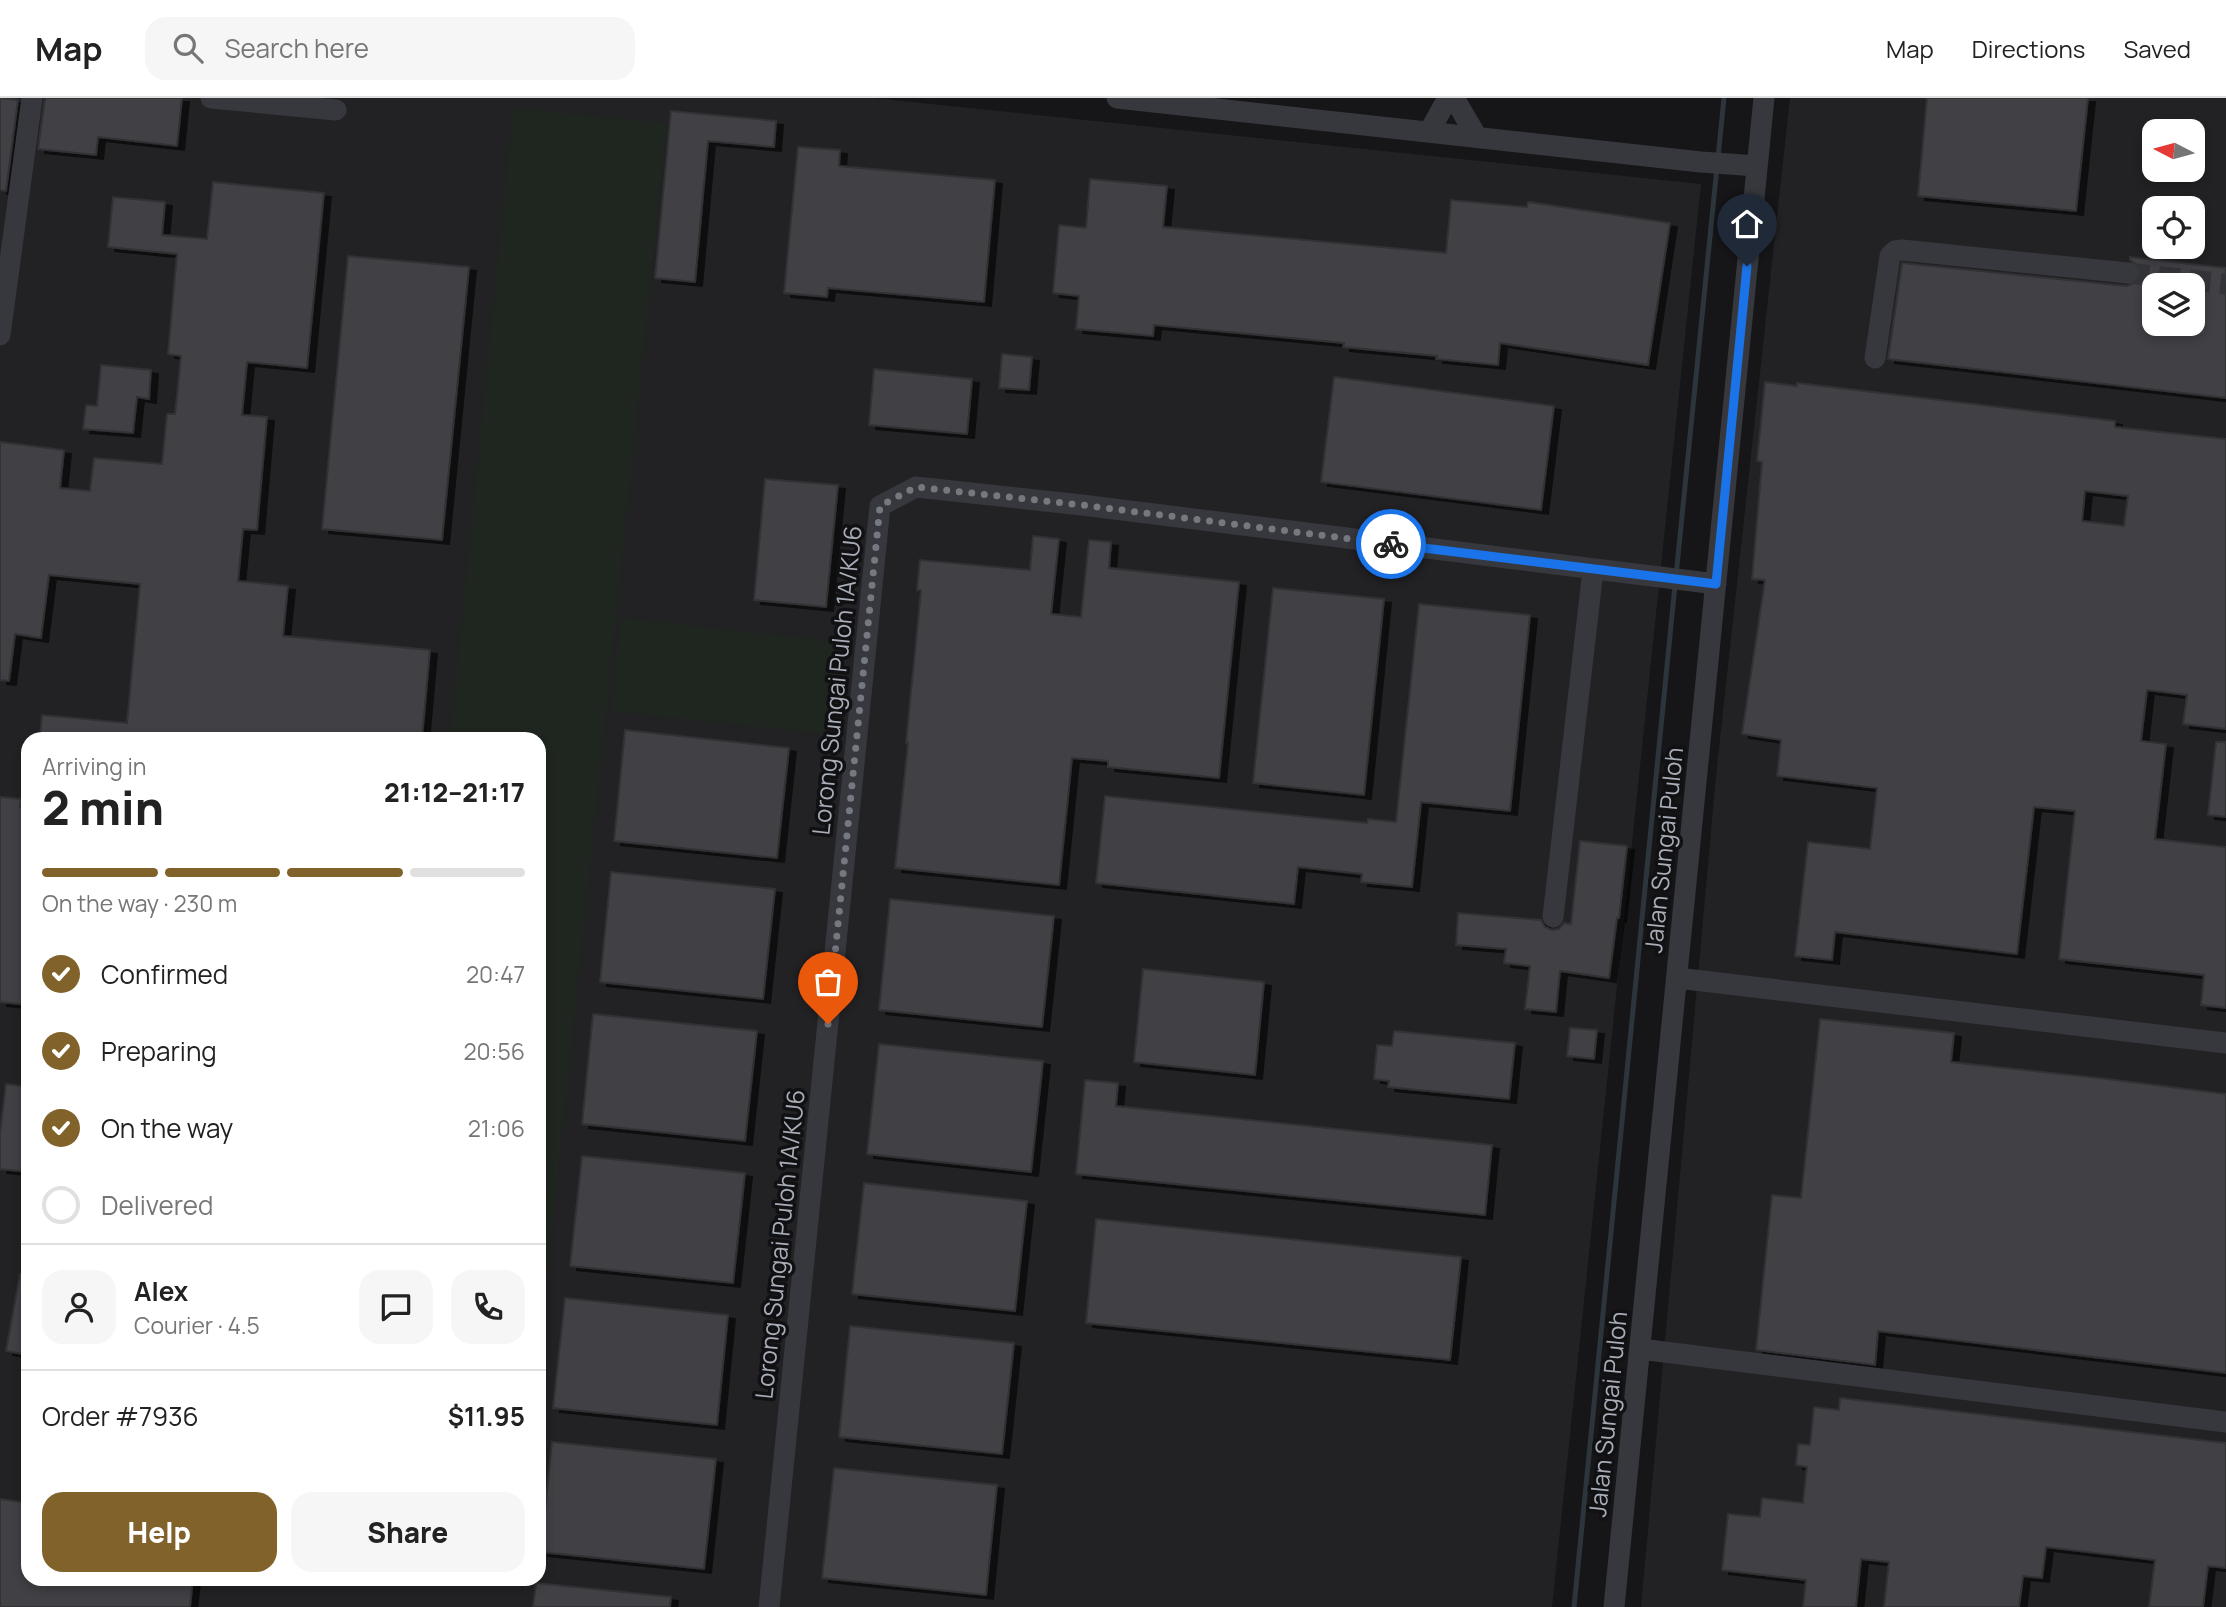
<!DOCTYPE html>
<html lang="en">
<head>
<meta charset="utf-8">
<style>
  body { margin:0; font-family:Manrope,sans-serif; background:#f6f6f6; color:#222; height:100vh; display:flex; flex-direction:column; font-size:26px; white-space:nowrap }
  * { box-sizing:border-box; margin:0 }
  p { font-size:23px; color:#767676 }
  .icon { flex:none; width:38px; height:38px; fill:none; stroke:currentColor; stroke-width:2; stroke-linecap:round; stroke-linejoin:round }
  .map { position:relative; flex:1; overflow:hidden }
  .details { position:absolute; left:21px; top:634px; width:525px; height:854px; display:flex; flex-direction:column; background:#fff; border-radius:21px; box-shadow:0 4px 10px #0003 }
  .details>* { flex:none }
  .needle { width:46px; rotate:276deg }
  .controls { position:absolute; left:2142px; top:21px; display:grid; gap:14px }
  .controls a { display:grid; place-items:center; width:63px; height:63px; border-radius:14px; background:#fff; box-shadow:0 4px 10px #0003; font-size:35px }
  .pin { position:absolute; display:grid; place-items:center; width:60px; height:60px; color:#fff; margin:-72px -30px; border-radius:50% 50% 50% 0; rotate:-45deg; box-shadow:0 0 7px #0007 }
  .pin .icon { rotate:45deg }
  .courier { position:absolute; display:grid; place-items:center; width:70px; height:70px; margin:-35px; border:5px solid #1a73e8; border-radius:50%; background:#fff; color:#222; box-shadow:0 2px 9px #0007 }
  .headline em { font-style:normal; font-weight:800 }
  .headline div { display:flex; flex-direction:column-reverse }
  .headline { display:flex; align-items:center; justify-content:space-between; height:119px; padding:0 21px }
  h1 { font-size:46px; font-weight:800; line-height:52px }
  .bar { display:grid; grid-template-columns:repeat(4,1fr); gap:10px 7px; align-content:center; height:84px; padding:0 21px }
  .bar i { height:9px; border-radius:5px; background:#e0e0e0 }
  .bar .selected { background:#80622a }
  .bar p { grid-column:span 4 }
  .line { display:flex; align-items:center; gap:18px; padding:0 21px; border-top:2px solid #e0e0e0 }
  .line div { flex:1 }
  .round { display:grid; place-items:center; flex:none; width:74px; height:74px; border-radius:21px; background:#f6f6f6 }
  ol { padding:0 21px; list-style:none }
  li { display:flex; align-items:center; gap:21px; height:77px }
  li p { margin-inline-start:auto }
  li .icon { padding:7px; border-radius:50%; background:#80622a; color:#fff; stroke-width:4 }
  li:last-child { color:#767676 }
  li i { width:38px; height:38px; border:4px solid #e0e0e0; border-radius:50% }
  .primary-button { display:flex; gap:14px; margin-top:auto; padding:14px 21px }
  .primary-button a { flex:1; height:80px; border-radius:21px; background:#80622a; color:#fff; font-size:28px; font-weight:800; line-height:80px; text-align:center }
  .primary-button a+a { background:#f6f6f6; color:#222 }
  header { display:flex; align-items:center; gap:42px; box-sizing:border-box; height:98px; padding:0 35px; background:#fff; border-bottom:2px solid #e0e0e0 }
  header strong { font-size:33px }
  nav { display:flex; gap:38px; margin-inline-start:auto; font-size:24px }
  .search { width:490px; height:63px; background:#f6f6f6; display:flex; align-items:center; gap:18px; box-sizing:border-box; padding:0 24px; border-radius:21px; color:#767676; font-size:26px }
  .map>svg:first-child { display:block }
</style>
</head>
<body>
<header>
<strong>Map</strong>
<div class="search"><svg class="icon" aria-label="search" viewBox="0 0 24 24"><circle cx="10" cy="10" r="6"/><path d="M15 15l6 6"/></svg>Search here</div>
<nav><a>Map</a><a>Directions</a><a>Saved</a></nav>
</header>
<div class="map">
<svg width="2226" height="1509" viewBox="0 0 2226 1509">
  <defs>
    <filter id="shadow"><feDropShadow dx="7" dy="4" stdDeviation="0" flood-color="#0009"/></filter>
  </defs>
  <rect width="100%" height="100%" fill="#161618"/>
  <path fill="#222225" fill-rule="evenodd" d="M0,0H873L1701,86L1552,1509H0ZM28,640H539V1480H28Z
    M1790,0H2226V1509H1641L1716,678ZM2154,33H2193V72H2154ZM2154,110H2193V149H2154ZM2154,187H2193V226H2154Z"/>
  <path fill="#1e261f" d="M513,10L667,25L539,1258V640H450Z
    M621,520L834,543L825,636L611,613Z"/>
  <g fill="none" stroke-linecap="round" stroke-linejoin="round">
    <path stroke="#2c353c" stroke-width="5" d="M1718,60L1724,0
      M1676,478L1717,69
      M1574,1509L1675,487"/>
  </g>
  <path fill="#404145" stroke="#303034" stroke-width="2" fill-rule="evenodd" filter="url(#shadow)" d="M0,0L18,2L6,93L0,92Z
    M45,0H182L177,48L98,39L96,57L38,51Z
    M1927,0H2088L2076,113L1918,98Z
    M671,13L776,23L774,49L708,43L695,184L655,180Z
    M798,49L840,52L839,68L995,82L984,204L828,190L827,199L784,195Z
    M1090,81L1167,88L1163,129L1446,155L1451,102L1527,109L1528,104L1670,125L1648,267L1500,245L1498,267L1436,261L1437,258L1343,249L1344,245L1154,227L1153,238L1076,231L1079,198L1053,195L1059,127L1086,130Z
    M213,84L324,95L307,270L247,264L242,317L267,319L257,432L243,431L238,483L288,488L283,538L430,552L422,640H40L42,617L127,625L140,486L49,477L41,540L15,536L9,583L0,582V344L64,352L60,390L90,393L94,360L162,366L167,316H175L181,258L168,256L177,156L108,149L113,99L165,104L162,137L207,141Z
    M348,158L469,169L442,442L322,431Z
    M2130,159L2226,170V300L1888,261L1902,165L2127,188L2138,183L2141,176L2140,169L2130,162ZM2154,187H2193V226H2154Z
    M1002,256L1032,259L1029,292L999,290Z
    M101,267L151,272L149,301L137,299L133,335L83,331L86,307L97,308Z
    M874,271L972,281L967,336L869,327Z
    M1334,279L1554,308L1541,412L1321,384Z
    M1765,284L1797,288V285L2115,323V329L2226,341V631L2183,626L2187,597L2147,592L2141,643L2166,646L2155,741L2226,749V910L2201,907L2204,877L2059,861L2075,713L2034,709L2017,856L1835,834L1832,862L1795,858L1808,744L1870,751L1877,690L1777,678L1781,642L1742,636L1765,482L1752,481L1762,364L1757,363ZM2085,393L2128,398L2124,428L2082,423Z
    M765,381L838,387L826,509L754,502Z
    M1033,438L1059,441L1051,516L1081,519L1089,442L1111,444L1109,470L1239,484L1219,680L1108,669V663L1072,660L1059,787L895,770L908,645H906L921,492H917L920,462L1030,472Z
    M1273,490L1384,501L1364,697L1253,685Z
    M1419,506L1530,517L1510,713L1421,704L1412,789L1361,784L1362,776L1298,769L1294,806L1096,785L1105,698L1367,725L1368,721L1396,724Z
    M625,632L789,650L777,760L614,743Z
    M2216,644H2226V719L2208,717Z
    M0,699L21,701L20,709H28V907L0,904Z
    M1580,743L1627,748L1619,820H1617L1609,880L1560,873L1556,914L1525,911L1530,868L1504,865L1506,851L1456,847L1458,815L1541,822L1545,829L1552,832L1559,831L1564,825L1571,826Z
    M611,774L775,791L763,901L600,884Z
    M890,801L1054,818L1042,929L879,912Z
    M1143,871L1264,884L1255,977L1134,964Z
    M593,916L757,933L745,1043L582,1026Z
    M1820,921L1954,935L1951,964L2099,980L2226,996V1275L1878,1233L1875,1267L1756,1252L1772,1097L1801,1100Z
    M1570,930L1597,932L1594,961L1567,958Z
    M1394,933L1515,945L1509,1001L1388,989L1389,983L1374,981L1377,947L1392,948Z
    M879,946L1043,963L1031,1074L867,1056Z
    M1085,982L1118,985L1116,1008L1492,1047L1485,1117L1076,1076Z
    M6,986L28,989V1074L0,1071V1035Z
    M582,1058L745,1075L733,1185L570,1168Z
    M864,1085L1027,1103L1015,1213L852,1196Z
    M1096,1121L1461,1159L1450,1262L1086,1225Z
    M20,1176H28V1257L6,1253Z
    M565,1200L728,1217L717,1327L553,1310Z
    M850,1228L1014,1245L1002,1356L839,1339Z
    M1840,1300L2226,1345V1470L2208,1468L2203,1509H2149L2155,1462L2046,1449L2042,1480L2023,1478L2019,1509H1884L1889,1464L1861,1461L1856,1509H1803L1806,1482L1722,1472L1728,1416L1760,1419L1762,1400L1803,1405L1807,1369L1796,1367L1798,1346L1810,1347L1814,1309L1839,1312Z
    M552,1344L716,1361L704,1471L541,1454Z
    M834,1370L997,1387L986,1497L822,1480Z
    M0,1401L28,1405V1480H193L190,1509H0Z
    M536,1485L671,1499L670,1509H533Z"/>
  <g fill="none" stroke-linecap="round" stroke-linejoin="round">
    <path stroke="#333438" stroke-width="21" stroke-dasharray="21 10" stroke-linecap="butt" d="M2128,175L2226,186"/>
    <path stroke="#37383d" stroke-width="21" d="M211,0L336,12
      M1117,0L1701,64L1757,68
      M1454,0L1477,39
      M1429,34L1448,0
      M0,237L32,0
      M1875,260L1890,158L1895,153L1902,152L2128,175
      M1553,819L1593,472
      M1677,880L2226,945
      M1640,1251L2226,1324
      M769,1509L880,408L916,389L1082,407L1716,486
      M1614,1509L1764,0"/>
  </g>
  <g fill="none" stroke-linecap="round" stroke-linejoin="round">
    <path stroke="#757880" stroke-width="7" stroke-dasharray="0 12.6" d="M828,926L880,408L916,389L1082,407L1391,446"/>
    <path stroke="#1a73e8" stroke-width="9" d="M1391,446L1716,486L1747,168"/>
  </g>
  <g text-anchor="middle" dominant-baseline="central" stroke-width="7" stroke-linejoin="round" paint-order="stroke">
    <g font-size="24" fill="#a8adb8" stroke="#111113">
      <text transform="translate(836 582) rotate(-84)">Lorong Sungai Puloh 1A/KU6</text>
      <text transform="translate(1663 752) rotate(-84)">Jalan Sungai Puloh</text>
      <text transform="translate(779 1146) rotate(-84)">Lorong Sungai Puloh 1A/KU6</text>
      <text transform="translate(1607 1316) rotate(-84)">Jalan Sungai Puloh</text>
    </g>
  </g>
</svg>
<div class="controls">
<a><svg class="needle" viewBox="-14 -14 28 28"><path d="M0-13l5 13h-10z" fill="#e53935"/><path d="M0 13l5-13h-10z" fill="#767676"/></svg></a>
<a><svg class="icon" aria-label="locate" viewBox="0 0 24 24"><circle cx="12" cy="12" r="6"/><path d="M12 2v4M12 18v4M2 12h4M18 12h4"/></svg></a>
<a><svg class="icon" aria-label="layers" viewBox="0 0 24 24"><path d="M12 4l9 5-9 5-9-5zM3 14l9 5 9-5"/></svg></a>
</div>
<div class="pin" style="left:828px;top:926px;background:#ea580c"><svg class="icon" aria-label="bag" viewBox="0 0 24 24"><path d="M5 8h14l-1 12H6zM9 8a3 3 0 0 1 6 0"/></svg></div>
<div class="pin" style="left:1747px;top:168px;background:#1f2937"><svg class="icon" aria-label="home" viewBox="0 0 24 24"><path d="M3 11l9-7 9 7M6 9v11h12V9"/></svg></div>
<div class="courier" style="left:1391px;top:446px"><svg class="icon" aria-label="bike" viewBox="0 0 24 24"><circle cx="6" cy="16" r="4"/><circle cx="18" cy="16" r="4"/><path d="M6 16l4-8h5l3 8M10 8l3 8H6M13 5h3"/></svg></div>
<section class="details">
<div class="headline"><div><h1>2 min</h1><p>Arriving in</p></div><em>21:12–21:17</em></div>
<div class="bar"><i class="selected"></i><i class="selected"></i><i class="selected"></i><i></i><p>On the way · 230 m</p></div>
<ol>
<li><svg class="icon" aria-label="check" viewBox="0 0 24 24"><path d="M5 12l5 5 9-10"/></svg>Confirmed<p>20:47</p></li>
<li><svg class="icon" aria-label="check" viewBox="0 0 24 24"><path d="M5 12l5 5 9-10"/></svg>Preparing<p>20:56</p></li>
<li><svg class="icon" aria-label="check" viewBox="0 0 24 24"><path d="M5 12l5 5 9-10"/></svg>On the way<p>21:06</p></li>
<li><i></i>Delivered</li>
</ol>
<div class="line" style="height:126px"><a class="round"><svg class="icon" aria-label="person" viewBox="0 0 24 24"><circle cx="12" cy="8" r="4"/><path d="M4 21q1-7 8-7t8 7"/></svg></a><div><b>Alex</b><p>Courier · 4.5</p></div><a class="round"><svg class="icon" aria-label="chat" viewBox="0 0 24 24"><path d="M4 5h16v11H9l-5 4z"/></svg></a><a class="round"><svg class="icon" aria-label="phone" viewBox="0 0 24 24"><path d="M5 4h4l2 5-3 2q2 4 5 5l2-3 5 2v4C11 20 4 13 5 4z"/></svg></a></div>
<div class="line" style="height:91px"><div>Order #7936</div><b>$11.95</b></div>
<div class="primary-button"><a>Help</a><a>Share</a></div>
</section>
</div>
</body>
</html>
